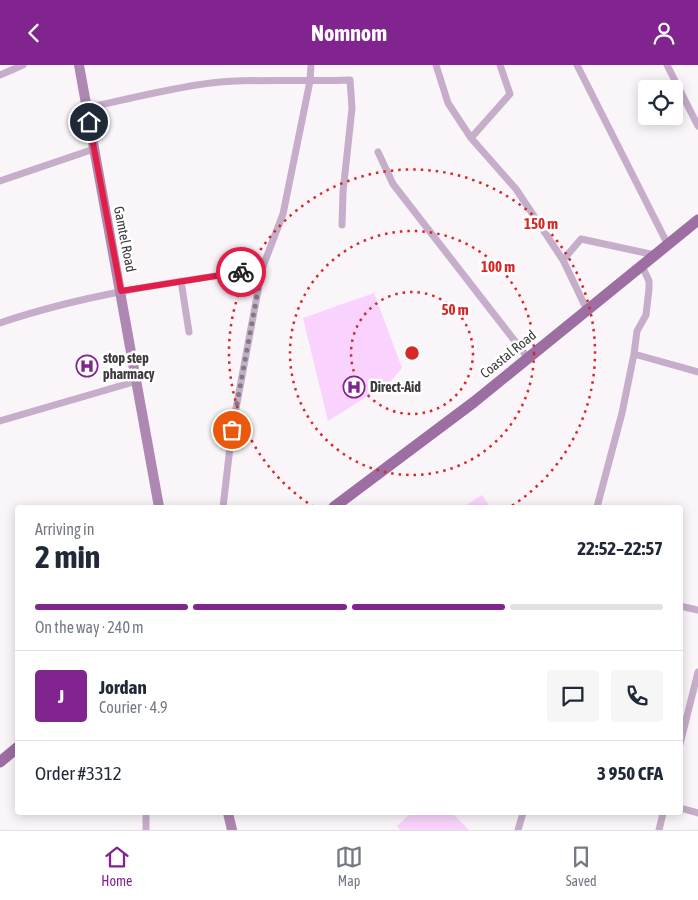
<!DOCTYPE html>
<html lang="en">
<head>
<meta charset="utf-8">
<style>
  body { margin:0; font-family:"Asap Condensed",sans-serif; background:#f6f6f7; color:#1f2937; height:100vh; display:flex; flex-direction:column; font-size:19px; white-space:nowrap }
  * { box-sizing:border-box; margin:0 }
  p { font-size:16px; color:#747a83 }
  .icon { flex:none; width:28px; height:28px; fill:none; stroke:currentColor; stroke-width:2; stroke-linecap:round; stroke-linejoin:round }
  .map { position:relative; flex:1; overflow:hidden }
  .sheet { position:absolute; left:15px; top:440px; width:668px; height:310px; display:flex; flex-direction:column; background:#fff; border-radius:5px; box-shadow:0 2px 12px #0003 }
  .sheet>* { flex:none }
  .controls { position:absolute; left:638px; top:15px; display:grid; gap:10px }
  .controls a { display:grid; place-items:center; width:45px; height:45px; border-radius:5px; background:#fff; box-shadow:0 2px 12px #0003; font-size:25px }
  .pin { position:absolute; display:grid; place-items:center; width:42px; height:42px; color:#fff; margin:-21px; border:2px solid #fff; border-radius:50%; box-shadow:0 1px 5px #0007 }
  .courier { position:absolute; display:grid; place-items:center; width:50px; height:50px; margin:-25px; border:4px solid #e11d48; border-radius:50%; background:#fff; color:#222; box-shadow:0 1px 6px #0007 }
  .head em { font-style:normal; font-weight:700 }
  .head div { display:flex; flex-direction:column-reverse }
  .head { display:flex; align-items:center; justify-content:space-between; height:85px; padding:0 20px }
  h1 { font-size:32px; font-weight:700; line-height:38px }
  .bar { display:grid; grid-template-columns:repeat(4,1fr); gap:8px 5px; align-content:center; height:60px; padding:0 20px }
  .bar i { height:6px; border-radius:4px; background:#e0e1e3 }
  .bar .on { background:#82248f }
  .bar p { grid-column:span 4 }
  .line { display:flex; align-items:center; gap:12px; padding:0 20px; border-top:1px solid #e0e1e3 }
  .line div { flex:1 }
  .round { display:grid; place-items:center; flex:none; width:52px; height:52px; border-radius:5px; background:#f6f6f7 }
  header { display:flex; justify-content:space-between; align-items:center; height:65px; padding:0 20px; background:#82248f; color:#fff; font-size:22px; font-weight:700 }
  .menu { display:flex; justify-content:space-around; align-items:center; height:70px; border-top:1px solid #e0e1e3; background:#fff; font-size:14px; color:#747a83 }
  .menu a { display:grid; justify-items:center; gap:2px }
  .menu .on { color:#82248f }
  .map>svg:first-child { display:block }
</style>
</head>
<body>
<header><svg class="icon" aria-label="back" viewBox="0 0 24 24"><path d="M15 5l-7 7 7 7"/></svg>Nomnom<svg class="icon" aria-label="person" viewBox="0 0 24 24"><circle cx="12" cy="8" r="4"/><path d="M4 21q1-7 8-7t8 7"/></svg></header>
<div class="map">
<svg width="698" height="765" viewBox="0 0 698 765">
  <rect width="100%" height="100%" fill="#f9f5f9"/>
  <path fill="#f9d3fe" d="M374,228L402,303L390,317L328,356L303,253Z
    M482,430L490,442H463Z
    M411,748H452L469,765H400L397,761Z"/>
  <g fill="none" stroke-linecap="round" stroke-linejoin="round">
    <path stroke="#c6adc9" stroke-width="7" d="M436,0L448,38L471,73L516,124L563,195L587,245
      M577,0L668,180
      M667,0L698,61
      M0,10L23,0
      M87,43C128,34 170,23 211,18C257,13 304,17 350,15L352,43L343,127L342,160
      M471,73L510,29L500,0
      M378,87L393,119L528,293
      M0,116L94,84
      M563,195L581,174L655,190
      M642,201L649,216V224L646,250L637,266L634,289L698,307
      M181,216L189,267
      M0,258C85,229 174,217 262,204
      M0,356L137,316
      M223,442L232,365L262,204L283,149L310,16L311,0
      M597,442L622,348L634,289
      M680,541L698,545
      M680,679L698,607
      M680,743L698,748
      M146,765V748
      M518,765L523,748
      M659,765L663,748"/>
    <path stroke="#ae88b2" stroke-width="10" d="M79,0L159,442
      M228,748L232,765"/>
    <path stroke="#9c6ea2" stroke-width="11" d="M334,442L474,337L698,155
      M0,697L18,682"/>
  </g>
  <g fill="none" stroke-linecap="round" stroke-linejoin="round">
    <path stroke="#7f7c7f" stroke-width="5" stroke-dasharray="0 9" d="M232,365L262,204L241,207"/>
    <path stroke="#e11d48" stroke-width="6" d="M89,57L121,226L241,207"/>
  </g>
  <g fill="none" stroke="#d62828" stroke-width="2.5" stroke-dasharray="2.5 5">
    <circle cx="412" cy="288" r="61"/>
    <circle cx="412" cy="288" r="122"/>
    <path d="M314 442A183 183 0 1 1 510 442"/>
  </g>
  <defs>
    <g id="hospital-ring" transform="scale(1.125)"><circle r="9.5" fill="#fff" stroke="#82248f" stroke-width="1.5"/><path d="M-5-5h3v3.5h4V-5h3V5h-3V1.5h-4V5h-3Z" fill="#82248f"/></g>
  </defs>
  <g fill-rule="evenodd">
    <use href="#hospital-ring" x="87" y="301"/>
    <use href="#hospital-ring" x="354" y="322"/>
  </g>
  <g text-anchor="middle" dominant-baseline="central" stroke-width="5" stroke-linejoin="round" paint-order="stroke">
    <g font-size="14" fill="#3d3b3d" stroke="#fff">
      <text transform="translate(125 174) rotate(79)">Gamtel Road</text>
      <text transform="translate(508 289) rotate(-39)">Coastal Road</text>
    </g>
    <g font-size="14" font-weight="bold" fill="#3d3b3d" stroke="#fff" text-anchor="start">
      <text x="103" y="293">stop step<tspan x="103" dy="16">pharmacy</tspan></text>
      <text x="370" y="322">Direct-Aid</text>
    </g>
  </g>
  <circle cx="412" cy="288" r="8" fill="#d62828" stroke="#fff" stroke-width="2.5"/>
  <g font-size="15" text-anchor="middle" font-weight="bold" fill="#d62828" stroke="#fff" stroke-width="5" stroke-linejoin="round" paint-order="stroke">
    <text x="541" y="164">150 m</text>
    <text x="498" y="207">100 m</text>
    <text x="455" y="250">50 m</text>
  </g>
</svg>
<div class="controls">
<a><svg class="icon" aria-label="locate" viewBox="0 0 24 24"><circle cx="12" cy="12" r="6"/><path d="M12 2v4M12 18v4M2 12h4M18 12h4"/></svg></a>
</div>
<div class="pin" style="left:232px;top:365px;background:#ea580c"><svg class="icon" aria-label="bag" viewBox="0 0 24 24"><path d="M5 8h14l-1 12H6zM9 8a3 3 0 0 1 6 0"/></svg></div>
<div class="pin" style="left:89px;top:57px;background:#1f2937"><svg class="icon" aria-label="home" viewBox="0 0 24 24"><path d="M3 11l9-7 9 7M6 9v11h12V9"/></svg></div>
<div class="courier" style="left:241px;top:207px"><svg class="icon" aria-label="bike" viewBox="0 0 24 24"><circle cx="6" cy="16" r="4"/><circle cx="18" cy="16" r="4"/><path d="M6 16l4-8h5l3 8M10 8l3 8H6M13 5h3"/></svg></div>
<section class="sheet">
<div class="head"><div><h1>2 min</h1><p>Arriving in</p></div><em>22:52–22:57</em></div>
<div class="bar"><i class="on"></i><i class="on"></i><i class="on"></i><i></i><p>On the way · 240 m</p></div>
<div class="line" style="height:90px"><b class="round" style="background:#82248f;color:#fff">J</b><div><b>Jordan</b><p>Courier · 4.9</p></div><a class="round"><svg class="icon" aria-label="chat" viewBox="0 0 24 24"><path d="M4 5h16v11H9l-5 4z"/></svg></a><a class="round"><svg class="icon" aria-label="phone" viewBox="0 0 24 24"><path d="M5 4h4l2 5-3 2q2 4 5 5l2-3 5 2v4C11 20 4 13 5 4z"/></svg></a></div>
<div class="line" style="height:65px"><div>Order #3312</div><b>3 950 CFA</b></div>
</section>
</div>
<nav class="menu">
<a class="on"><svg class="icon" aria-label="home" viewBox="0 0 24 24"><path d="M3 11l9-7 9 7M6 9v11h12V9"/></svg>Home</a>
<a><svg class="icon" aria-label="map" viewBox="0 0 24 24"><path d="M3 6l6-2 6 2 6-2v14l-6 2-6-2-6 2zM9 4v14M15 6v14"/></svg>Map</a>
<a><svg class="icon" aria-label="saved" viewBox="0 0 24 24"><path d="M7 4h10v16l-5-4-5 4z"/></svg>Saved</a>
</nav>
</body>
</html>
